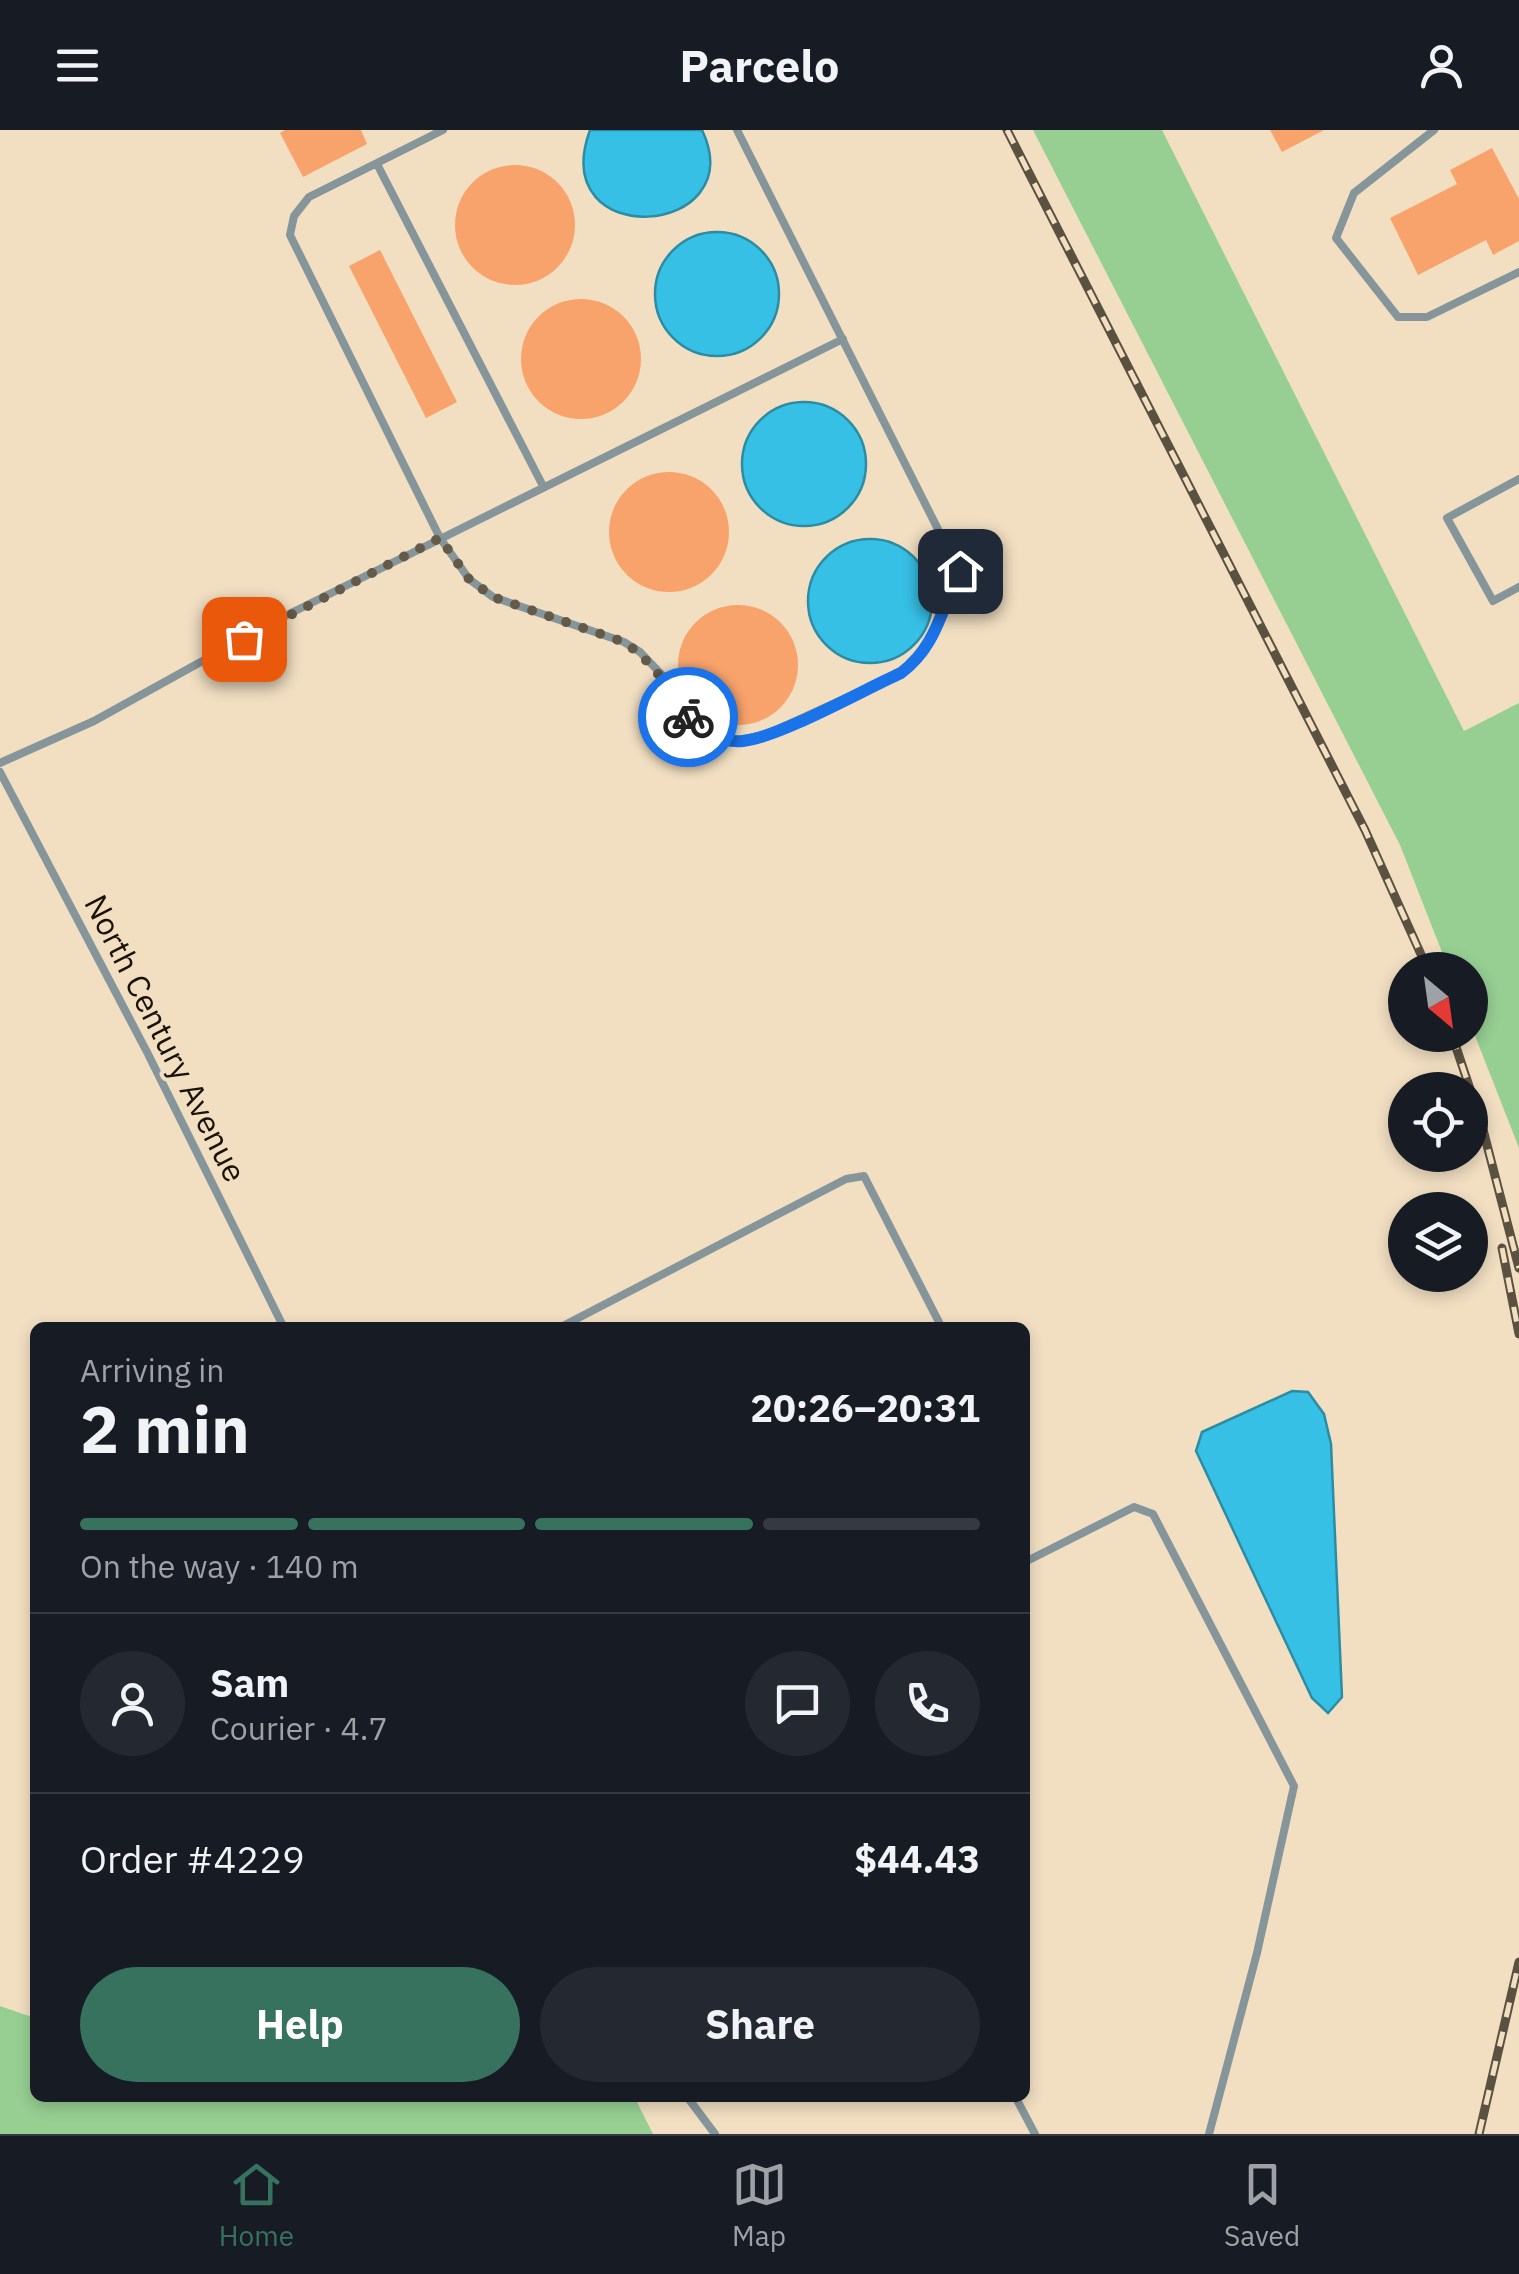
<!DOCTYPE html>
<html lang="en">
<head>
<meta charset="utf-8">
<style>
  body { margin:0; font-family:"IBM Plex Sans",sans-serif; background:#242831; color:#f1f3f6; height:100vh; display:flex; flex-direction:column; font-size:38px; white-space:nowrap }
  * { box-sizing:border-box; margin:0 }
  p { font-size:32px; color:#9ea1a6 }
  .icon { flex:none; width:55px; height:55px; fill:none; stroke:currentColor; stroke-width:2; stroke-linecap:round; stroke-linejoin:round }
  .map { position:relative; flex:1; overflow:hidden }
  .drawer { position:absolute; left:30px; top:1192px; width:1000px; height:780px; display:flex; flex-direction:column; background:#171b24; border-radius:15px; box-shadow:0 5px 15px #0003 }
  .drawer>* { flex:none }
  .needle { width:65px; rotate:151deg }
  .tools { position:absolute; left:1388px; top:822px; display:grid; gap:20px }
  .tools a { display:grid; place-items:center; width:100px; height:100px; border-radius:50%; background:#171b24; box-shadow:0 5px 15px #0003; font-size:50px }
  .pin { position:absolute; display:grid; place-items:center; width:85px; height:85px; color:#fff; margin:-42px; border-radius:20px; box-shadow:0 5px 15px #0006 }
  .courier { position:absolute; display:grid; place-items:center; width:100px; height:100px; margin:-50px; border:8px solid #1a73e8; border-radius:50%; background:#fff; color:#222; box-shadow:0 2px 12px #0007 }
  .headline em { font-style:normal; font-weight:700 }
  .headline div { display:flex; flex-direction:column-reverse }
  .headline { display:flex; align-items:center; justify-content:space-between; height:170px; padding:0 50px }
  h1 { font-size:65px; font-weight:700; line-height:75px }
  .bar { display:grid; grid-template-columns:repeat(4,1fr); gap:15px 10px; align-content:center; height:120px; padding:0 50px }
  .bar i { height:12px; border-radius:8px; background:#363941 }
  .bar .current { background:#36725d }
  .bar p { grid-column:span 4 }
  .line { display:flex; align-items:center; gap:25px; padding:0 50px; border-top:2px solid #363941 }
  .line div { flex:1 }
  .round { display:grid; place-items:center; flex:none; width:105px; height:105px; border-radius:52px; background:#242831 }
  .primary-button { display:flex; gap:20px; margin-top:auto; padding:20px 50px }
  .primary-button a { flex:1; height:115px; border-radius:60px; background:#36725d; color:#fff; font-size:40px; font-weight:700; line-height:115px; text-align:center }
  .primary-button a+a { background:#242831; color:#f1f3f6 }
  header { display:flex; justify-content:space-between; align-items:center; height:130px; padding:0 50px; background:#171b24; font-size:45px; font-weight:700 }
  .dock { display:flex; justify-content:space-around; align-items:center; height:140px; border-top:2px solid #363941; background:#171b24; font-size:28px; color:#9ea1a6 }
  .dock a { display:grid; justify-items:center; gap:5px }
  .dock .current { color:#36725d }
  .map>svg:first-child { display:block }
</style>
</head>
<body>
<header><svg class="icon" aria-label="menu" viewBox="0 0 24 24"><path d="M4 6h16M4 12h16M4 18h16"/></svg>Parcelo<svg class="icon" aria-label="person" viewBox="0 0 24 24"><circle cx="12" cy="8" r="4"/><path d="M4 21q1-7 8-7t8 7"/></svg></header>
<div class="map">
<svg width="1519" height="2004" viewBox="0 0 1519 2004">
  <rect width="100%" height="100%" fill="#f2dfc2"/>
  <path fill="#97cf93" d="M1033,0H1162L1464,601L1519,573V1018L1470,893V840H1449L1400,715Z
    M0,1876L29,1886L35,1883V1968H635L653,2004H0Z"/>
  <path fill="#36c0e6" stroke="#2d8ca3" stroke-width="2.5" d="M590,0H702C753,108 545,123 590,0Z
    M655 164a62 62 0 1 1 124 0a62 62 0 1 1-124 0Z
    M742 334a62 62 0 1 1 124 0a62 62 0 1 1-124 0Z
    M808 471a62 62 0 1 1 124 0a62 62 0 1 1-124 0Z
    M1292,1261L1308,1262L1324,1284L1331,1314L1342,1567L1328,1583L1312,1568L1196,1321L1202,1302Z"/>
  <path fill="#f9a36c" d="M285,0H361L367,14L303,47L280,3Z
    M1270,0H1324L1282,22Z
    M1492,18L1519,69V111L1493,125L1486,110L1418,145L1390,88L1457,54L1450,40Z
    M455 95a60 60 0 1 1 120 0a60 60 0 1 1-120 0Z
    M380,120L457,272L426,288L349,136Z
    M521 229a60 60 0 1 1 120 0a60 60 0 1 1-120 0Z
    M609 402a60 60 0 1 1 120 0a60 60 0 1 1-120 0Z
    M678 535a60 60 0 1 1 120 0a60 60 0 1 1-120 0Z"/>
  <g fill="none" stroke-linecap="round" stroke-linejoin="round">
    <path stroke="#859599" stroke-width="8" d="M443,0L309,67L294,86L290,105L440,408L469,449L493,467L624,512L640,522L662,545L692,591L714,606L733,611L765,605L901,543C937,516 941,479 959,441L737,0
      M1434,0L1354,63L1336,108L1398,187H1427L1519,142
      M377,34L543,356
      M1519,349L1447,388L1493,471L1519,457
      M0,633L94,591L271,493L843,209
      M0,642L147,922L284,1198
      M559,1198L846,1049L864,1046L942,1198
      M1025,1432L1134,1377L1153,1384L1294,1656L1257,1823L1209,2004
      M688,1968L715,2004
      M1016,1968L1035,2004"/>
    <g stroke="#5b5141" stroke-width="9">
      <path id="rail" d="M1007,0L1365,700L1428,840
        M1452,905L1481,992L1519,1138
        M1502,1118L1519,1204
        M1479,2004L1519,1832"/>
    </g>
    <use href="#rail" stroke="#f2dfc2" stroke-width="5" stroke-dasharray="15" stroke-linecap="butt"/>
  </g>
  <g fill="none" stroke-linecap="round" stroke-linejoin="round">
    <path stroke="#645a49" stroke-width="10" stroke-dasharray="0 18" d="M244,509L440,408L469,449L493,467L624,512C653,532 669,558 688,587"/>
    <path stroke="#1a73e8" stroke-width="12" d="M688,587C700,602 723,613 743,611C780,607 863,560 901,543C937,516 941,479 960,441"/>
  </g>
  <g text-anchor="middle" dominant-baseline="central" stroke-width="8" stroke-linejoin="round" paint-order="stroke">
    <g font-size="32" fill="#181208" stroke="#f2dfc2">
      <text transform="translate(166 908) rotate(63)">North Century Avenue</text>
    </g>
  </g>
</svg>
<div class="tools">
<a><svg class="needle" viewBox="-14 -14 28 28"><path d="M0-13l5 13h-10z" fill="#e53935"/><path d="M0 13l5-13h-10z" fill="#9ea1a6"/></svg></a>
<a><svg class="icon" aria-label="locate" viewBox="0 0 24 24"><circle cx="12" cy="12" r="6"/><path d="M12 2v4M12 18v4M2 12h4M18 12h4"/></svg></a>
<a><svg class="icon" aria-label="layers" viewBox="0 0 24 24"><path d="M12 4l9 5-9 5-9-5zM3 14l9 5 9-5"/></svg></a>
</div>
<div class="pin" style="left:244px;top:509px;background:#ea580c"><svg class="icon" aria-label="bag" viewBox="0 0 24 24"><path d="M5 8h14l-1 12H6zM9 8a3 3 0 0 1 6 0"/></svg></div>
<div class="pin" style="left:960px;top:441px;background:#1f2937"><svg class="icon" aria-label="home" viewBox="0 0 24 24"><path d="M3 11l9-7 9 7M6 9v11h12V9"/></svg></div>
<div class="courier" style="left:688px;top:587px"><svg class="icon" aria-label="bike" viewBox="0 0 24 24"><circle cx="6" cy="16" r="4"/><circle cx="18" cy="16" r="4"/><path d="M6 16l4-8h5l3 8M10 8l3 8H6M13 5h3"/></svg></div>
<section class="drawer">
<div class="headline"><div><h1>2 min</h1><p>Arriving in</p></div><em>20:26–20:31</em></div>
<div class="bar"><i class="current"></i><i class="current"></i><i class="current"></i><i></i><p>On the way · 140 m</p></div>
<div class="line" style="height:180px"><a class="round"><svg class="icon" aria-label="person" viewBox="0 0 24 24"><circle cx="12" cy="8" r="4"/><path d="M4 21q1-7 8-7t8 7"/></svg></a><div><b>Sam</b><p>Courier · 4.7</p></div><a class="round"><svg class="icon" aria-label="chat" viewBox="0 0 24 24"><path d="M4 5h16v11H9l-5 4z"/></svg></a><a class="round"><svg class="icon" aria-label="phone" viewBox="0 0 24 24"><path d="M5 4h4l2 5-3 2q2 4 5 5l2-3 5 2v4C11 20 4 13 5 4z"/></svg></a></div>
<div class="line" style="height:130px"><div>Order #4229</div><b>$44.43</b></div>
<div class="primary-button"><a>Help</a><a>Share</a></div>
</section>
</div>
<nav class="dock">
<a class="current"><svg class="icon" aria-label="home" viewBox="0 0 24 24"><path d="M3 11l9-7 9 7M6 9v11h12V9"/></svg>Home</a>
<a><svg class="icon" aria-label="map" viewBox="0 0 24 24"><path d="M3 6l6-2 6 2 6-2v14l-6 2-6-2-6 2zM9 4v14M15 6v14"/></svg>Map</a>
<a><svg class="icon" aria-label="saved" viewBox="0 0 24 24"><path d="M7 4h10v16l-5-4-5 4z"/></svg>Saved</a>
</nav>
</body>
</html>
